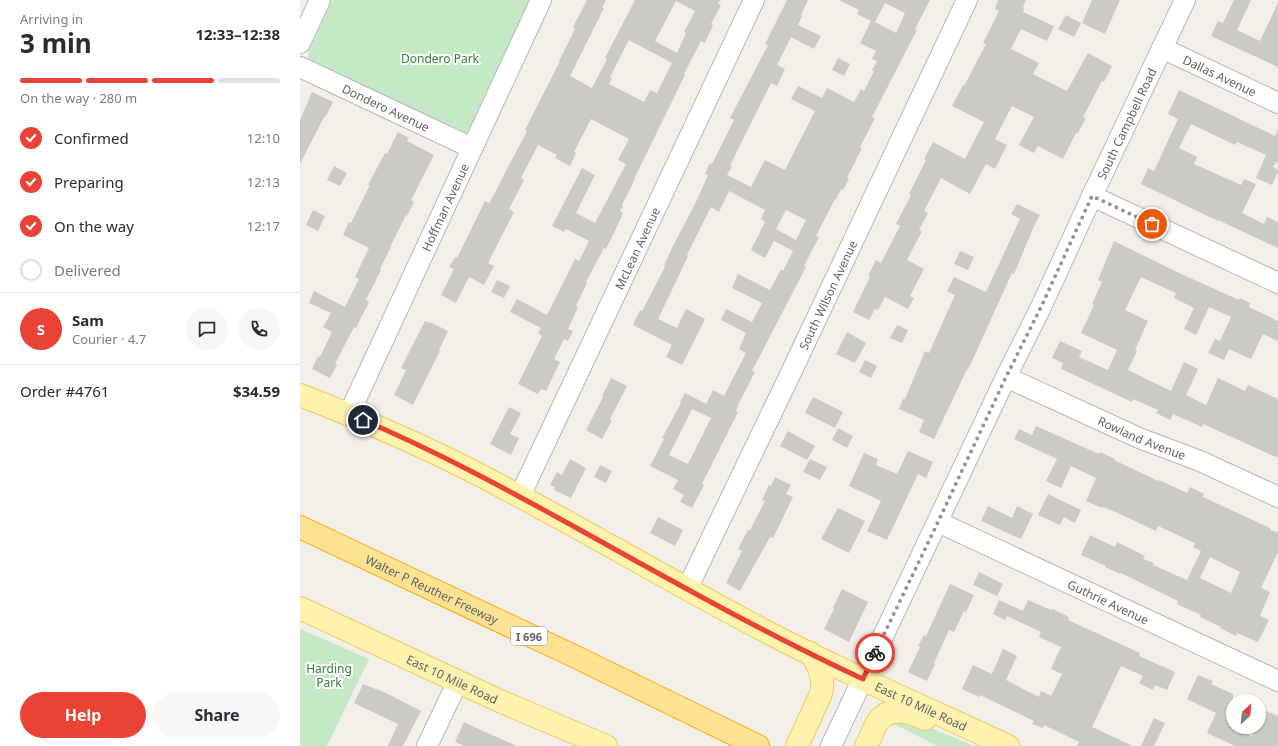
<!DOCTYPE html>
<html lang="en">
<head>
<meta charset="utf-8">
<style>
  body { margin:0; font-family:"Noto Sans",sans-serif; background:#f7f7f7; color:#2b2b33; height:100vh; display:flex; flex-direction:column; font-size:15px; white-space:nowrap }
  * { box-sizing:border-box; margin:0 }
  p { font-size:13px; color:#7c7c81 }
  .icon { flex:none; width:22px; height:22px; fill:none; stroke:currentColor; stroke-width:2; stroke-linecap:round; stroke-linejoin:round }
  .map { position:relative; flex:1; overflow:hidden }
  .sheet { display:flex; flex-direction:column; background:#fff; width:300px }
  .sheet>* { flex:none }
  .needle { width:26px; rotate:27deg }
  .fabs { position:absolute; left:926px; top:694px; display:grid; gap:8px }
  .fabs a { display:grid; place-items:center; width:40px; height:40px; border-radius:50%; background:#fff; box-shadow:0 1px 3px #0004; font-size:20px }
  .pin { position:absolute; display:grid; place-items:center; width:34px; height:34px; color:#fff; margin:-17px; border:2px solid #fff; border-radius:50%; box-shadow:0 1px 4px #0007 }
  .courier { position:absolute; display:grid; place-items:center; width:40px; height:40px; margin:-20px; border:3px solid #ea4335; border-radius:50%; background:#fff; color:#222; box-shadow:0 1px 5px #0007 }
  .headline em { font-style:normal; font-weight:700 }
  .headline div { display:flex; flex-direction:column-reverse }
  .headline { display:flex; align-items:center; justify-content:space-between; height:68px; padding:0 20px }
  h1 { font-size:26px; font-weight:700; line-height:30px }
  .bar { display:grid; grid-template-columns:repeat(4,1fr); gap:6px 4px; align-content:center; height:48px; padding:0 20px }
  .bar i { height:5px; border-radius:3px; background:#e1e1e2 }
  .bar .on { background:#ea4335 }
  .bar p { grid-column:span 4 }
  .line { display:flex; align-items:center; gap:10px; padding:0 20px; border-top:1px solid #e1e1e2 }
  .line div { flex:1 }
  .round { display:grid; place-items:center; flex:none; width:42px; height:42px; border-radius:21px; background:#f7f7f7 }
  ol { padding:0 20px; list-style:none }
  li { display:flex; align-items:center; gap:12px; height:44px }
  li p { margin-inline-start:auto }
  li .icon { padding:4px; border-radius:50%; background:#ea4335; color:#fff; stroke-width:4 }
  li:last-child { color:#7c7c81 }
  li i { width:22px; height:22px; border:2px solid #e1e1e2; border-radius:50% }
  .button { display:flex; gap:8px; margin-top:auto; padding:8px 20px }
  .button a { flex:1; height:46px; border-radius:24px; background:#ea4335; color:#fff; font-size:16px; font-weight:700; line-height:46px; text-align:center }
  .button a+a { background:#f7f7f7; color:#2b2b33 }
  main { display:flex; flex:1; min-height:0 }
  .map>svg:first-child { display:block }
</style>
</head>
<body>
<main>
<section class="sheet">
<div class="headline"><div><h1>3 min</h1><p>Arriving in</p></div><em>12:33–12:38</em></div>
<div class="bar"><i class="on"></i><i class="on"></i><i class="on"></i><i></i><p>On the way · 280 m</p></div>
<ol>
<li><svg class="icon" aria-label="check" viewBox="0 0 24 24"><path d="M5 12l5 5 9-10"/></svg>Confirmed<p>12:10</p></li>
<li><svg class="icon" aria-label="check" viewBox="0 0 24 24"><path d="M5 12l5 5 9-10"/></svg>Preparing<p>12:13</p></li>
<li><svg class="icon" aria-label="check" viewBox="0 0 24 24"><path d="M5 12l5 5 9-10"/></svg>On the way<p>12:17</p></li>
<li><i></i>Delivered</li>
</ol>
<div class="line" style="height:72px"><b class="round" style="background:#ea4335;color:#fff">S</b><div><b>Sam</b><p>Courier · 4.7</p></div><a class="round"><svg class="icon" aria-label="chat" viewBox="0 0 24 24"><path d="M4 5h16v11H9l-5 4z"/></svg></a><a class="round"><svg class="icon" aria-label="phone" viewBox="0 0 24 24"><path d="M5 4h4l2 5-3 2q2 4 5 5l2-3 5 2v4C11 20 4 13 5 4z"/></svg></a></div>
<div class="line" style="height:52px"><div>Order #4761</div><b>$34.59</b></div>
<div class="button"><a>Help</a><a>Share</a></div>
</section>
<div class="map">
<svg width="978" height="746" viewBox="0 0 978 746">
  <rect width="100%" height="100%" fill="#f1efe8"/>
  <path fill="#c5e8c5" d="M32,0H233L174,127L168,132L162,133L11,62L8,58V53Z
    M0,629L69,659L27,746H0Z
    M607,718L674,746H637L588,721Z"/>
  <path fill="#cccac5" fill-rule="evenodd" d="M287,0H306L302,7L304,8L270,76L292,88L307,59L305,58L335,0H420L418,4L421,5L411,24L413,25L405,43L401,41L384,74L385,75L382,81L334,179H335L322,205L323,206L320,211L323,213L314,233L306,249L304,248L286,282L287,283L276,306L278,307L268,329L273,331L268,341L264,339L254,359L260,362L246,391L241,389L238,394L218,384L242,336L238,333L241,328L210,312L217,299L247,315L275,259L279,261L289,241L266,229L264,232L252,226L282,168L295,175L276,213L295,223L326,164L318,160L329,139L291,119L274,152L276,153L270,166L255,158L257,155L238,145L221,178L224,180L209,209L214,212L188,263L194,266L184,285L169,277L156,303L141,295L154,269L149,267L155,257L157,258L185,201L189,203L191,200L206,171L227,131L225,130L260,61H259L272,35L275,28L273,27ZM376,1L395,11L384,32L386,33L377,53L355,41ZM329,40L372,63L357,93L350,90L344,102L309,84L312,78L310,77Z
    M487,0H508L501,15L502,16L498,25L521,36L514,49L491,37L477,65L485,69L477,86L471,83L442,141L430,166L432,167L427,175L451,187L465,160L485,170L515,111L491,99L498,86L522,98L527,88L554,102L561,89L564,91L574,71L572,70L577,61L572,59L576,51L560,43L571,21L557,14L559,10L539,0H630L615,29L617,30L572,117L575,118L560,147L562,148L547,178L549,179L543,190L541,189L536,199H535L516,236L519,237L504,266L506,267L452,371L455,372L439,403L436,411L438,412L402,484L404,485L392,508L380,502L384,495L373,489L378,480L350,466L364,439L362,438L381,403L380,402L385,393L406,404L413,390L424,396L446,353L439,349L446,333L421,320L426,309L452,322L462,303L432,288L438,274L470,290L481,269L483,271L493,251L474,241L465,258L451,250L465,222L461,219L465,210L429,191L419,212L411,207L387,255L388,256L372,290L358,319L377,328L386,309L405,319L382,365L366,357L372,345L333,325L340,310L342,311L365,267L364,266L372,248L397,200L408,175L405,174L410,163L412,164L434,120L430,118L468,45L465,44ZM585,3L605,13L596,33L575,22ZM486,210L506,220L496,240L476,229ZM392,409L411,418L388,464L369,455Z
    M698,0H726L723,7L724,8L723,12L754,26L747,41L721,29L711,49L739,63L733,74L767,91L788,53L812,66L804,82L802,81L783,117L786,118L778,133H776L763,159L738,146L734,153L719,145L734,117L712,106L695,139L707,145L695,169L686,164L670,194L641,178L624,211L628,213L619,230L622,231L607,260L624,269L610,296L614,298L608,309L585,297L578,310L575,309L569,320L553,312L570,277L568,276L576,260L581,263L600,226L596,224L611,195L609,194L626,160L624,159L633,142L665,159L684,122L652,106L663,85L664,86L686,44L683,43L699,11L695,9Z
    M792,0H820L805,34L782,23Z
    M934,0H951L937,30L960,41L978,3V67L911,36L918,21L923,23Z
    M766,15L781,23L774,37L758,29Z
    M538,58L550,64L544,76L532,70Z
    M879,90L975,136L978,129V163L976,162L973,167L978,170V172L972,185L956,178L966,155L937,142L935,145L891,124L879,148L897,157L894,164L941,185L944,179L956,184L942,213L964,224L967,217L978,222V248L918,220V221L841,184L848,168L854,171L878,119L868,114Z
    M12,92L33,102L27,114L23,119L0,164V120Z
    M98,132L109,138L107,141L134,155L111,200L114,202L107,216L106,215L90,247H91L80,269L81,270L66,300L69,302L56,328L54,327L35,364L37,365L30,378L12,369L18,356L20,357L32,332L23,327L31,313L9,303L14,291L45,307L59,279L55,277L69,248L43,235L49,222L51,223L70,185H68L85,153L87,154Z
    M34,166L47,173L40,186L27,180Z
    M717,204L740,215L734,226L714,274L712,273L668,370L667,369L634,439L619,432L624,420L599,409L603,399H605L625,351L629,353L655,295L647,291L654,277L686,292L720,219L711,214Z
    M13,210L25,216L18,231L6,225Z
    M814,241L879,273L939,300L940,298L950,303L949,307L978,321V341L963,334L951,359L929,349L924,360L908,353L915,339L920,341L931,317L909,307L896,335L884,329L894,308L874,298L876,293L841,277L825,310L848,321L835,350L837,351L828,370L871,391L884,362L898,369L886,395L906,405L918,378L945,391L948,385L978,399V458L903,424L902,427L873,414L870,420L856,413L858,410L833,399L832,402L761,369L763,363L752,358L760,341L782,351L779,357L808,370L817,350L781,333L794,305L792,304L802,282L798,280Z
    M660,251L674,257L668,270L654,264Z
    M197,280L210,286L204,298L191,292Z
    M125,321L129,323L130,322L148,331L139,350L140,351L113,405L94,395L106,370L101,368Z
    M597,325L608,330L602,343L590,338Z
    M547,332L566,343L555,363L536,354Z
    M565,360L577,366L571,378L559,372Z
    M311,378L327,386L310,419L312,420L302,439L286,430L303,397L302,396Z
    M513,397L543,412L535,428L505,413Z
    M209,407L221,413L210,434L219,438L211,455L190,444Z
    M736,426L799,454L800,452L815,459L814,460L858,481L859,480L887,493L890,487L904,494L903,497L970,528V530L978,533V552L961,588L970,592L960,616L969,620L958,642L937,633L936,636L920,628L921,627L900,617L901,615L877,604L878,601L821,573L820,574L805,567L806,566L781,555L790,535L815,547L817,542L845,556L843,559L854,563L853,565L887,580L901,551L893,547L895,543L858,526L856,531L818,513L803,507L802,508L786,501L796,478L771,466L761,488L746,481L757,459L714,439L719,429L732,435ZM910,557L940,572L931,593L900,578Z
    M538,428L553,436L547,448L532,440Z
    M488,431L515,446L507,460L480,446Z
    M608,451L633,462L626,478L618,474L587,540L567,531L581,501L549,486L564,453L578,459L576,465L597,474Z
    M270,459L286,468L271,498L254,490L255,487L250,485L257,472L262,475Z
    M510,459L527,467L520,480L503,472Z
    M300,465L312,471L306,483L294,477Z
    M475,477L491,485L486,494L493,497L473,538L470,537L440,591L426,583L442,551L438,549L448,530H450L465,501L462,500L469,485L471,486Z
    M748,494L781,510L775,523L764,517L760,525L738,515Z
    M688,506L712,518L717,506L733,514L721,539L681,521Z
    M538,508L565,521L549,553L521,539Z
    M358,517L383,530L375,546L350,533Z
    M679,572L703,584L697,596L673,585Z
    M650,584L674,595L666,612L664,611L654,632L649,630L634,663L635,664L627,681L608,672L620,647L618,646L624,635L626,636Z
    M542,589L568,602L549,642L524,629L534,609L533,608Z
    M699,600L723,611L728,600L751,610L752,609L769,617L768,620L840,653L839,656L875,672L867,690L855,685L853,690L839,683L843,676L821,666L792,727L833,746H777L779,742L744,725L743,728L732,724L734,721L680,695L679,697L662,689L673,665L692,674L703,649L717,656L706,680L739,697L741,691L751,696L762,674L751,669L761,647L739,637L741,632L707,616L705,620L693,614Z
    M898,675L913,681L911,684L933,694V728L952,736L956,727H959V721L964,710L978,716V746H935L907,733L916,713L887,699Z
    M63,684L86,693L121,711L103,746H88L98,724L54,703Z
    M854,718L865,723L854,746H841Z
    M164,722L174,727L217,746H164L155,742Z"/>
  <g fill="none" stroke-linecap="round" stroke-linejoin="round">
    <g stroke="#b5b8bc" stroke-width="22">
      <g id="minor">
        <path d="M0,43L20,0"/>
        <path id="s1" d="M862,48L978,103"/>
        <path id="s2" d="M0,67L172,148"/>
        <path d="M792,196L978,283"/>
        <path id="s3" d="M706,377L839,438L900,461L978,497"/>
        <path id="s4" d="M49,414L241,0"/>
        <path id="s5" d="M220,496L454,0"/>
        <path id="s6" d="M638,522L978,681"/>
        <path id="s7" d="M387,589L487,381L667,0"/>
        <path d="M127,746L158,681"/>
        <path id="s8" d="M531,746L706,377L741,307L792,196L885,0"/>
      </g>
    </g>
    <g stroke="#f2c960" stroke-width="24">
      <g id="major">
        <path id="s9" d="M0,395C56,417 110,440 164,467C261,516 354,572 450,623C534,668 622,706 708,746"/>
        <path id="s10" d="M0,608L202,702L306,746"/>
        <path d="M497,746L520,696C526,681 519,665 510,653"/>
        <path d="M566,746C570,739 573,730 577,723C588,705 610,712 625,719"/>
      </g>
    </g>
    <g stroke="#f9ab00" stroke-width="24">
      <g id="highway">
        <path id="s11" d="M0,527L276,657L458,746"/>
      </g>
    </g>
    <use href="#minor" stroke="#fff" stroke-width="20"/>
    <use href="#major" stroke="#fff2af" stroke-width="22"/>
    <use href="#highway" stroke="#fde293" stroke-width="22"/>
  </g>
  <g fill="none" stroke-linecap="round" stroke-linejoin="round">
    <path stroke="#929495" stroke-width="4" stroke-dasharray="0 7.2" d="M575,653L638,522L706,377L741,307L792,196L852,224"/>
    <path stroke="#ea4335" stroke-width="5" d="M63,420C138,452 210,491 282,531C374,582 466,634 563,679L575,653"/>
  </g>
  <g text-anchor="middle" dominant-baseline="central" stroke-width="4" stroke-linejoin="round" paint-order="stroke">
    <rect fill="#fff" stroke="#8f9295" stroke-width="1" x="211" y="627" width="36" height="18" rx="3"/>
    <g font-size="11" font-weight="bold" fill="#5f6368">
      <text x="229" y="636">I 696</text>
    </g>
    <g font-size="12" fill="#348238" stroke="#fff">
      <text x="140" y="58">Dondero Park</text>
      <text x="29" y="668">Harding<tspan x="29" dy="14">Park</tspan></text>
    </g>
    <g font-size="12" fill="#5f6368" stroke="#fff">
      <text stroke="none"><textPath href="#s1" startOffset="64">Dallas Avenue</textPath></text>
      <text stroke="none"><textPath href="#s2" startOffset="95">Dondero Avenue</textPath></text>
      <text stroke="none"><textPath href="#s8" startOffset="689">South Campbell Road</textPath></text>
      <text stroke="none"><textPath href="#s4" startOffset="228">Hoffman Avenue</textPath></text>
      <text stroke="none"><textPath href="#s5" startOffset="274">McLean Avenue</textPath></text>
      <text stroke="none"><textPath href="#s7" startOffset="326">South Wilson Avenue</textPath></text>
      <text stroke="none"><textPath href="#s3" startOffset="149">Rowland Avenue</textPath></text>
      <text stroke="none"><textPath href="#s11" startOffset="146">Walter P Reuther Freeway</textPath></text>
      <text stroke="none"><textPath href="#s6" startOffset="188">Guthrie Avenue</textPath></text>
      <text stroke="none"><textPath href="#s10" startOffset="168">East 10 Mile Road</textPath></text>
      <text stroke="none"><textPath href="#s9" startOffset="695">East 10 Mile Road</textPath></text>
    </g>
  </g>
</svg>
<div class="fabs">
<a><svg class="needle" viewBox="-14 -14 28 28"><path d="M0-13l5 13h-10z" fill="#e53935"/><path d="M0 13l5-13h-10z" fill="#7c7c81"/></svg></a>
</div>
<div class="pin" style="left:852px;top:224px;background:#ea580c"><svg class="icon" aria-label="bag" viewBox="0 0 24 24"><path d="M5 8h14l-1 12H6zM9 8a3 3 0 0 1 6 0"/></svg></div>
<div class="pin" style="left:63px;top:420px;background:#1f2937"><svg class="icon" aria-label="home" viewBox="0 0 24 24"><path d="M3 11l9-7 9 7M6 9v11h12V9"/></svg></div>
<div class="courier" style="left:575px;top:653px"><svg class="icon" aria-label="bike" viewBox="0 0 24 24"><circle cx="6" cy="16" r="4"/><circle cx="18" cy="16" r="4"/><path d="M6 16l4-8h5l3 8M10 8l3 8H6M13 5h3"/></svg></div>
</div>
</main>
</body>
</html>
